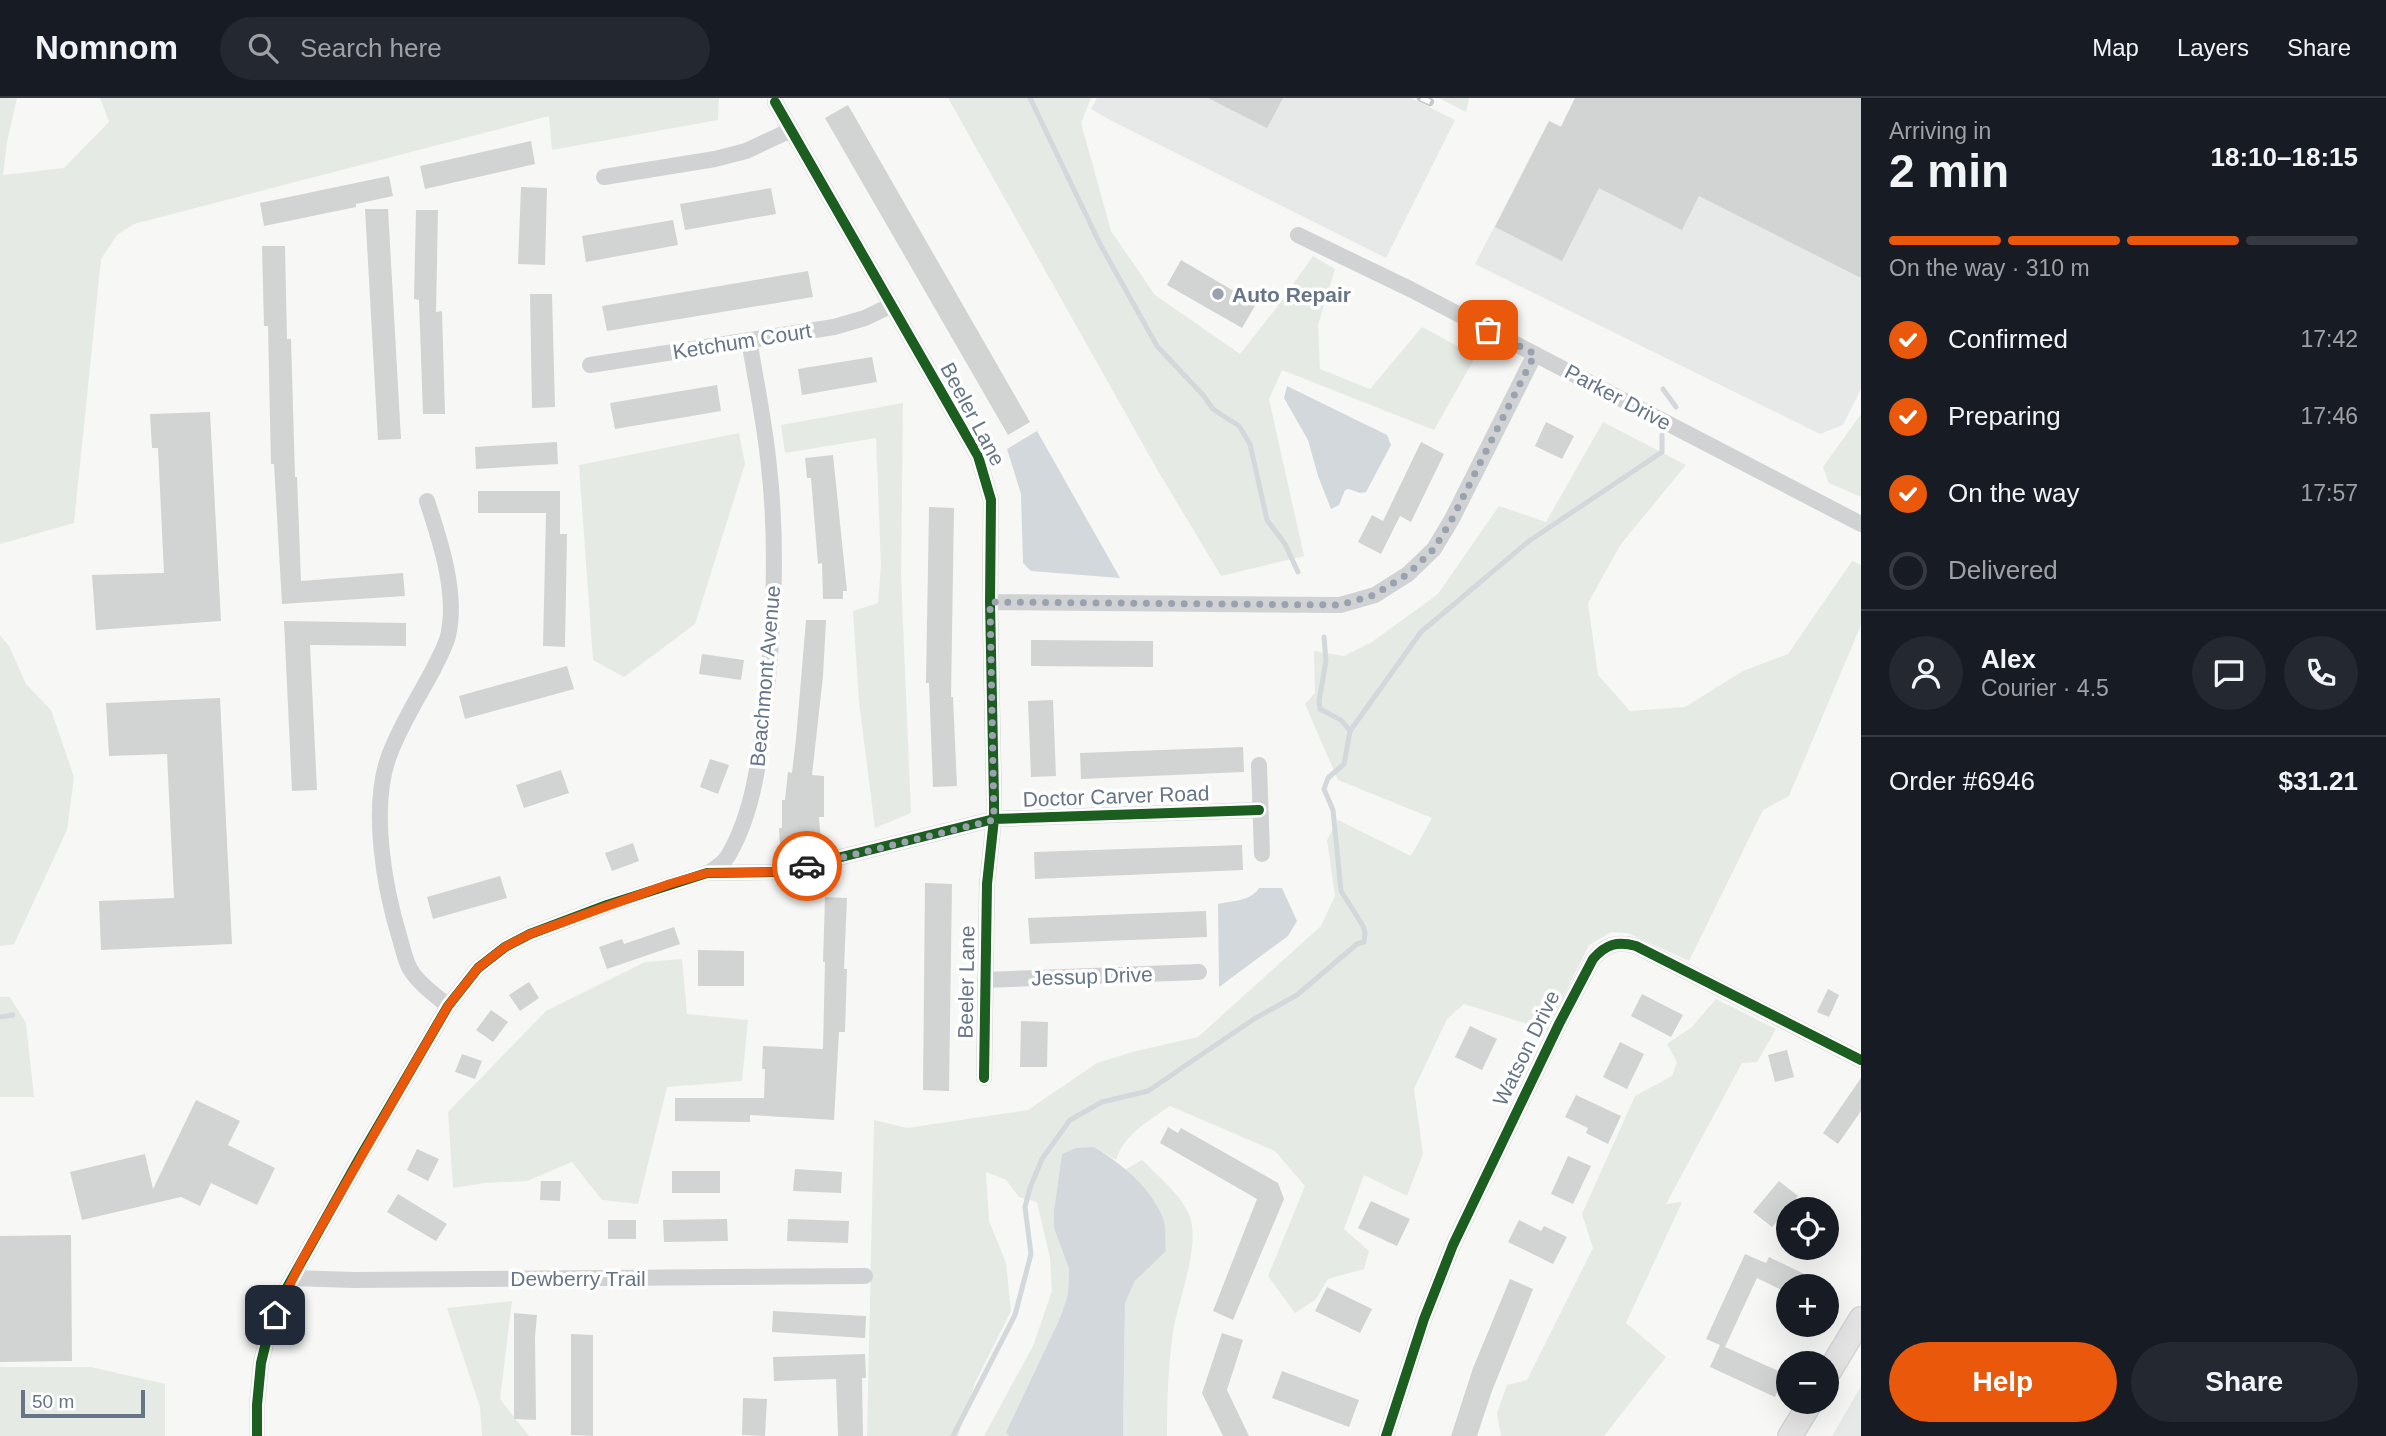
<!DOCTYPE html>
<html lang="en">
<head>
<meta charset="utf-8">
<style>
  body { margin:0; font-family:Helvetica,sans-serif; background:#242831; color:#f1f3f6; height:100vh; display:flex; flex-direction:column; font-size:26px; white-space:nowrap }
  * { box-sizing:border-box; margin:0 }
  p { font-size:23px; color:#9ea1a6 }
  .icon { flex:none; width:38px; height:38px; fill:none; stroke:currentColor; stroke-width:2; stroke-linecap:round; stroke-linejoin:round }
  .map { position:relative; flex:1; overflow:hidden }
  .sheet { display:flex; flex-direction:column; background:#171b24; width:525px }
  .sheet>* { flex:none }
  .buttons { position:absolute; left:1776px; top:1099px; display:grid; gap:14px }
  .buttons a { display:grid; place-items:center; width:63px; height:63px; border-radius:50%; background:#171b24; box-shadow:0 7px 28px #0002; font-size:35px }
  .scale { position:absolute; left:21px; bottom:18px; width:124px; box-sizing:border-box; padding-left:7px; border:4px solid #667587; border-top:0; font-size:19px; line-height:24px; white-space:nowrap; color:#667587; -webkit-text-stroke:5px #fff; paint-order:stroke }
  .pin { position:absolute; display:grid; place-items:center; width:60px; height:60px; color:#fff; margin:-30px; border-radius:14px; box-shadow:0 4px 10px #0006 }
  .courier { position:absolute; display:grid; place-items:center; width:70px; height:70px; margin:-35px; border:5px solid #ea580c; border-radius:50%; background:#fff; color:#222; box-shadow:0 2px 9px #0007 }
  .head em { font-style:normal; font-weight:800 }
  .head div { display:flex; flex-direction:column-reverse }
  .head { display:flex; align-items:center; justify-content:space-between; height:119px; padding:0 28px }
  h1 { font-size:46px; font-weight:800; line-height:52px }
  .bar { display:grid; grid-template-columns:repeat(4,1fr); gap:10px 7px; align-content:center; height:84px; padding:0 28px }
  .bar i { height:9px; border-radius:5px; background:#363941 }
  .bar .current { background:#ea580c }
  .bar p { grid-column:span 4 }
  .line { display:flex; align-items:center; gap:18px; padding:0 28px; border-top:2px solid #363941 }
  .line div { flex:1 }
  .round { display:grid; place-items:center; flex:none; width:74px; height:74px; border-radius:37px; background:#242831 }
  ol { padding:0 28px; list-style:none }
  li { display:flex; align-items:center; gap:21px; height:77px }
  li p { margin-inline-start:auto }
  li .icon { padding:7px; border-radius:50%; background:#ea580c; color:#fff; stroke-width:4 }
  li:last-child { color:#9ea1a6 }
  li i { width:38px; height:38px; border:4px solid #363941; border-radius:50% }
  .button { display:flex; gap:14px; margin-top:auto; padding:14px 28px }
  .button a { flex:1; height:80px; border-radius:42px; background:#ea580c; color:#fff; font-size:28px; font-weight:800; line-height:80px; text-align:center }
  .button a+a { background:#242831; color:#f1f3f6 }
  header { display:flex; align-items:center; gap:42px; box-sizing:border-box; height:98px; padding:0 35px; background:#171b24; border-bottom:2px solid #363941 }
  header strong { font-size:33px }
  nav { display:flex; gap:38px; margin-inline-start:auto; font-size:24px }
  .search { width:490px; height:63px; background:#242831; display:flex; align-items:center; gap:18px; box-sizing:border-box; padding:0 24px; border-radius:38px; color:#9ea1a6; font-size:26px }
  main { display:flex; flex:1; min-height:0 }
  .map>svg:first-child { display:block }
</style>
</head>
<body>
<header>
<strong>Nomnom</strong>
<div class="search"><svg class="icon" aria-label="search" viewBox="0 0 24 24"><circle cx="10" cy="10" r="6"/><path d="M15 15l6 6"/></svg>Search here</div>
<nav><a>Map</a><a>Layers</a><a>Share</a></nav>
</header>
<main>
<div class="map">
<svg width="1861" height="1338" viewBox="0 0 1861 1338">
  <rect width="100%" height="100%" fill="#f7f7f6"/>
  <path fill="#e7e9e8" d="M1097,0H1411L1455,22L1386,160L1108,21L1091,11Z
    M1575,0H1861V291L1843,327L1820,336L1475,166L1549,23L1561,28Z
    M1861,1288V1338H1832Z"/>
  <path fill="#e6eae4" d="M0,0H17L7,44L3,77L64,70L109,24L100,0H719L718,22L552,52L549,18L134,126L117,137L101,161L74,425L0,446Z
    M948,0H1091L1081,25L1111,133L1155,197L1240,256L1277,209L1313,158L1335,171L1318,227L1320,271L1370,291L1422,229L1476,258L1434,332L1282,272L1269,301L1304,458L1221,478L1158,373Z
    M1439,0H1467L1469,1L1466,14Z
    M903,305L901,478L911,715L875,730L859,604L853,513L878,505L881,468L876,340L785,355L781,327Z
    M1861,316V399L1829,385L1823,369Z
    M1603,324L1686,367L1621,446L1588,505L1598,577L1630,613L1685,609L1743,573L1788,556L1852,463L1861,467V527L1789,698L1763,712L1689,863L1628,835L1611,834L1589,847L1547,932L1464,906L1447,921L1414,991L1423,1056L1407,1098L1364,1077L1344,1131L1369,1153L1364,1171L1328,1181L1315,1202L1295,1215L1268,1178L1305,1088L1275,1053L1170,1008C1149,1023 1124,1036 1116,1062L1094,1049L1062,1056L1054,1112V1130L1069,1171L1068,1197L1060,1220L1006,1334L1009,1338H984L1033,1248L1052,1193L1050,1160L1037,1104L1019,1099L1006,1082L986,1074L989,1123L1006,1165L1011,1213L975,1285L958,1338H867L874,1022L907,1030L1028,1012L1097,965L1136,953L1198,939L1321,828L1335,798L1327,742L1338,722L1411,758L1432,720L1338,682L1305,606L1315,595L1314,553L1344,558L1372,544L1438,496L1499,408L1546,424Z
    M739,335L745,366L695,526L624,579L593,562L579,367Z
    M0,537L9,548L26,586L51,612L74,679L67,732L14,846L0,848Z
    M682,861L687,916L748,922L742,983L667,989L638,1106L602,1102L572,1064L527,1083L484,1085L453,1090L448,1014L546,913L645,864Z
    M0,899H10L26,925L34,999H0Z
    M1716,901L1776,931L1757,964L1742,965L1666,1106L1682,1104L1626,1225L1666,1259L1604,1338H1501L1497,1315L1507,1287L1527,1282L1593,1150L1582,1116L1635,998L1672,978L1677,964L1667,946L1692,929Z
    M1142,1062C1157,1077 1178,1094 1188,1114C1203,1145 1177,1203 1173,1235C1168,1269 1167,1304 1167,1338H1123L1125,1205L1135,1183L1166,1153C1163,1107 1156,1104 1125,1072Z
    M512,1203L500,1301L529,1338H482L480,1309L447,1210Z
    M0,1269H91L165,1286V1338H0Z"/>
  <path fill="#d2d8db" d="M1287,288L1387,337L1391,347L1366,394L1360,395L1349,391L1345,392L1339,407L1331,411L1318,378L1308,342L1284,300Z
    M1037,333L1120,480L1031,473L1023,465L1021,396L1007,351Z
    M1259,790H1282L1297,823L1288,838L1219,889L1218,806C1231,803 1252,803 1259,790Z
    M1094,1049C1121,1065 1151,1090 1163,1120C1166,1130 1165,1143 1166,1153L1135,1183L1125,1205L1123,1338H1009L1006,1334L1060,1220L1068,1197L1069,1171L1054,1130V1112L1062,1056L1076,1050Z"/>
  <g fill="none" stroke-linecap="round" stroke-linejoin="round">
    <path stroke="#d2d8db" stroke-width="5" d="M1030,0L1100,146L1157,248L1203,297L1213,311L1239,328L1250,346L1267,422L1285,446L1298,474
      M1663,291L1676,309
      M1324,539L1326,563L1319,603L1320,611L1341,622L1350,633
      M0,919L13,917
      M953,1338L1015,1217L1031,1156L1025,1109L1030,1090L1042,1061L1070,1022L1102,1004L1148,993L1254,921L1297,897L1357,846L1364,844L1365,835L1363,828L1341,793L1333,712L1324,691L1328,680L1344,666L1350,633L1421,534L1529,443L1662,354V337"/>
  </g>
  <path fill="#d2d3d3" d="M1208,0H1283L1267,30Z
    M1575,0H1861V180L1699,98L1682,132L1599,90L1562,163L1495,129L1549,23L1561,29Z
    M848,7L1030,324L1008,337L825,20Z
    M531,43L535,66L425,91L420,68Z
    M389,78L393,98L356,106V109L264,128L260,105Z
    M521,89L547,90L545,167L518,166Z
    M771,90L776,116L685,132L680,106Z
    M365,111H388L401,341L378,342Z
    M416,112H438L436,214L442,213L445,316H423L419,202L414,201Z
    M673,122L678,147L586,164L582,138Z
    M262,148H285L287,241H291L295,379H297L301,483L403,475L405,498L282,506L274,366H271L268,228H264Z
    M1181,162L1256,206L1242,230L1167,187Z
    M808,173L813,199L607,233L602,208Z
    M530,196H552L555,309L532,310Z
    M872,259L877,284L802,297L798,271Z
    M717,287L721,313L615,331L610,305Z
    M210,314L221,523L96,532L92,477L164,475L158,350H152L150,316Z
    M1546,324L1574,338L1562,361L1535,348Z
    M557,344L558,366L476,371L475,349Z
    M1421,344L1444,356L1411,424L1400,418L1381,456L1358,444L1372,417L1383,423Z
    M833,357L847,493H843V501H823L822,465L818,466L811,380H807L805,360Z
    M478,393H560V436H567L565,549L543,548L546,415H478Z
    M929,409L954,410L951,599H953L957,688L933,689L929,585H926Z
    M806,522H826L823,578L812,677L824,678V719H819L821,744L780,747L779,730H782V702H785L788,674L792,675L796,641Z
    M284,523L406,525V548L310,547L317,692L292,693Z
    M1031,542L1153,543V569L1031,568Z
    M702,556L744,562L741,582L699,576Z
    M567,568L574,591L465,621L459,598Z
    M220,600L232,846L101,852L99,803L174,800L167,656L109,658L106,605Z
    M1053,602L1056,678L1031,679L1028,603Z
    M1243,649L1244,674L1081,681L1080,655Z
    M710,661L729,667L718,696L700,689Z
    M561,672L569,695L524,710L516,687Z
    M633,745L639,763L612,773L605,755Z
    M1242,747L1243,772L1035,781L1034,754Z
    M500,778L507,800L433,821L427,799Z
    M925,785L952,786L949,993L923,992Z
    M825,799L847,800L844,871H847L845,934H839L834,1022L750,1017V1024L675,1023V1000H764L765,971H762L763,948L823,951L825,864H823Z
    M1206,813L1207,839L1030,846L1028,820Z
    M674,829L680,846L607,871L599,849L622,841L624,846Z
    M698,852L744,853V888H698Z
    M529,884L539,900L520,913L509,897Z
    M1828,891L1839,897L1829,919L1817,914Z
    M1642,896L1683,917L1671,939L1631,918Z
    M491,912L508,924L493,944L476,932Z
    M1021,923L1048,924L1047,969H1020Z
    M1470,928L1497,941L1482,972L1455,959Z
    M1620,944L1644,956L1627,991L1603,979Z
    M1787,952L1794,979L1775,984L1768,957Z
    M462,956L482,963L475,981L455,974Z
    M1861,980V1013L1838,1046L1823,1035Z
    M1576,997L1621,1018L1608,1046L1586,1035L1588,1030L1565,1019Z
    M196,1002L240,1023L228,1047L275,1070L257,1107L211,1085L200,1108L181,1099L82,1122L70,1074L145,1056L153,1091Z
    M1168,1029L1178,1035L1181,1030L1278,1085L1284,1101L1233,1222L1213,1213L1257,1101L1160,1045Z
    M417,1051L439,1061L428,1083L407,1072Z
    M1568,1058L1591,1068L1573,1106L1551,1096Z
    M795,1071L842,1074L841,1095L793,1093Z
    M672,1073H720V1095H672Z
    M541,1083H561L560,1103L540,1102Z
    M1779,1083L1798,1098L1772,1129L1753,1114Z
    M398,1096L447,1126L436,1143L387,1114Z
    M1371,1103L1410,1121L1397,1148L1358,1130Z
    M727,1121L728,1143L664,1144L663,1122Z
    M788,1121L849,1123L848,1145L787,1143Z
    M608,1122H636V1141H608Z
    M1519,1122L1541,1133L1544,1128L1567,1139L1553,1166L1508,1144Z
    M71,1137L72,1263L0,1264V1138Z
    M1745,1156L1766,1165L1769,1159L1829,1188H1788V1195L1757,1180L1725,1249L1785,1276L1775,1299L1710,1269L1720,1247L1706,1241Z
    M1510,1181L1533,1191L1492,1293L1477,1338H1451L1473,1270Z
    M1327,1189L1372,1211L1360,1235L1315,1213Z
    M773,1213L866,1218L865,1240L772,1234Z
    M514,1215L537,1217L535,1239L536,1322L514,1321Z
    M1222,1235L1243,1242L1227,1292L1249,1338H1223L1202,1295Z
    M571,1236L593,1237V1338L571,1337Z
    M865,1256L866,1280H862L863,1338H838L836,1281L774,1283L773,1259Z
    M1282,1273L1359,1302L1349,1329L1272,1300Z
    M743,1300L767,1301L765,1338L742,1337Z"/>
  <g fill="none" stroke-linecap="round" stroke-linejoin="round">
    <g stroke="#d2d4d5" stroke-width="26">
      <path id="secondary" d="M1827,1277L1861,1221
        M1790,1338L1811,1304"/>
    </g>
    <path stroke="#d1d2d3" stroke-width="16" d="M775,4L978,358L991,402L990,504L994,702V721L987,786L984,980
      M604,79L715,61L746,53L791,32
      M1298,137L1410,191L1861,426
      M590,267L834,229L865,220L892,207
      M427,403C440,442 458,496 448,538C445,550 438,561 433,572C418,600 400,628 389,658C370,709 384,789 400,841C403,851 405,862 410,871C419,886 435,897 448,908
      M990,504L1340,507L1375,497L1408,476L1434,451L1452,421L1535,256
      M1259,667L1262,756
      M708,775C716,770 723,766 728,758C754,714 760,658 765,609C774,529 778,448 769,369C765,326 756,284 749,242
      M985,882L1199,874
      M292,1180L354,1182L865,1178
      M257,1338V1307L261,1265L269,1232L280,1202L359,1061L448,908L478,870L505,849L530,836L607,807L707,775L781,774L994,721L1259,712
      M1386,1338L1424,1221L1453,1147L1559,926L1593,861C1606,846 1617,843 1636,848L1861,962"/>
    <use href="#secondary" stroke="#e3e3e4" stroke-width="23"/>
    <g stroke="#c6c7c8" stroke-width="8">
      <path id="rail" d="M1421,0L1430,4"/>
    </g>
    <use href="#rail" stroke="#fff" stroke-width="5" stroke-dasharray="16" stroke-linecap="butt"/>
    <g stroke="#fff" stroke-width="15">
      <path id="cycleway" d="M775,4L978,358L991,402L990,504L994,702V721L987,786L984,980
        M257,1338V1307L261,1265L269,1232L280,1202L359,1061L448,908L478,870L505,849L530,836L607,807L707,775L781,774L994,721L1259,712
        M1386,1338L1424,1221L1453,1147L1559,926L1593,861C1606,846 1617,843 1636,848L1861,962"/>
    </g>
    <use href="#cycleway" stroke="#1b5e20" stroke-width="10"/>
  </g>
  <g fill="none" stroke-linecap="round" stroke-linejoin="round">
    <path stroke="#99a2ae" stroke-width="7" stroke-dasharray="0 12.6" d="M807,768L994,722L990,504L1340,507L1374,497L1408,476L1434,451L1452,421L1535,256L1488,232"/>
    <path stroke="#ea580c" stroke-width="9" d="M275,1217L302,1162L412,970L448,908L478,870L505,849L530,836L669,786L707,775L781,774L807,768"/>
  </g>
  <circle fill="#99a2ae" stroke="#fff" stroke-width="2.5" cx="1218" cy="196" r="7"/>
  <g text-anchor="middle" dominant-baseline="central" stroke-width="7" stroke-linejoin="round" paint-order="stroke">
    <g font-size="21" font-weight="bold" fill="#667587" stroke="#fff" text-anchor="start">
      <text x="1232" y="196">Auto Repair</text>
    </g>
    <g font-size="21" fill="#667587" stroke="#fff">
      <text transform="translate(742 243) rotate(-9)">Ketchum Court</text>
      <text transform="translate(1618 299) rotate(28)">Parker Drive</text>
      <text transform="translate(973 316) rotate(62)">Beeler Lane</text>
      <text transform="translate(765 578) rotate(-85)">Beachmont Avenue</text>
      <text transform="translate(1116 698) rotate(-2)">Doctor Carver Road</text>
      <text transform="translate(1092 878) rotate(-2)">Jessup Drive</text>
      <text transform="translate(966 884) rotate(-89)">Beeler Lane</text>
      <text transform="translate(1526 950) rotate(-64)">Watson Drive</text>
      <text x="578" y="1180">Dewberry Trail</text>
    </g>
  </g>
</svg>
<div class="buttons">
<a><svg class="icon" aria-label="locate" viewBox="0 0 24 24"><circle cx="12" cy="12" r="6"/><path d="M12 2v4M12 18v4M2 12h4M18 12h4"/></svg></a>
<a>+</a>
<a>−</a>
</div>
<div class="scale">50 m</div>
<div class="pin" style="left:1488px;top:232px;background:#ea580c"><svg class="icon" aria-label="bag" viewBox="0 0 24 24"><path d="M5 8h14l-1 12H6zM9 8a3 3 0 0 1 6 0"/></svg></div>
<div class="pin" style="left:275px;top:1217px;background:#1f2937"><svg class="icon" aria-label="home" viewBox="0 0 24 24"><path d="M3 11l9-7 9 7M6 9v11h12V9"/></svg></div>
<div class="courier" style="left:807px;top:768px"><svg class="icon" aria-label="car" viewBox="0 0 24 24"><path d="M5 17H2v-5l4-1 3-4h7l3 4 3 1v5h-3M9 17h6M6 11h13"/><circle cx="7" cy="17" r="2"/><circle cx="17" cy="17" r="2"/></svg></div>
</div>
<section class="sheet">
<div class="head"><div><h1>2 min</h1><p>Arriving in</p></div><em>18:10–18:15</em></div>
<div class="bar"><i class="current"></i><i class="current"></i><i class="current"></i><i></i><p>On the way · 310 m</p></div>
<ol>
<li><svg class="icon" aria-label="check" viewBox="0 0 24 24"><path d="M5 12l5 5 9-10"/></svg>Confirmed<p>17:42</p></li>
<li><svg class="icon" aria-label="check" viewBox="0 0 24 24"><path d="M5 12l5 5 9-10"/></svg>Preparing<p>17:46</p></li>
<li><svg class="icon" aria-label="check" viewBox="0 0 24 24"><path d="M5 12l5 5 9-10"/></svg>On the way<p>17:57</p></li>
<li><i></i>Delivered</li>
</ol>
<div class="line" style="height:126px"><a class="round"><svg class="icon" aria-label="person" viewBox="0 0 24 24"><circle cx="12" cy="8" r="4"/><path d="M4 21q1-7 8-7t8 7"/></svg></a><div><b>Alex</b><p>Courier · 4.5</p></div><a class="round"><svg class="icon" aria-label="chat" viewBox="0 0 24 24"><path d="M4 5h16v11H9l-5 4z"/></svg></a><a class="round"><svg class="icon" aria-label="phone" viewBox="0 0 24 24"><path d="M5 4h4l2 5-3 2q2 4 5 5l2-3 5 2v4C11 20 4 13 5 4z"/></svg></a></div>
<div class="line" style="height:91px"><div>Order #6946</div><b>$31.21</b></div>
<div class="button"><a>Help</a><a>Share</a></div>
</section>
</main>
</body>
</html>
